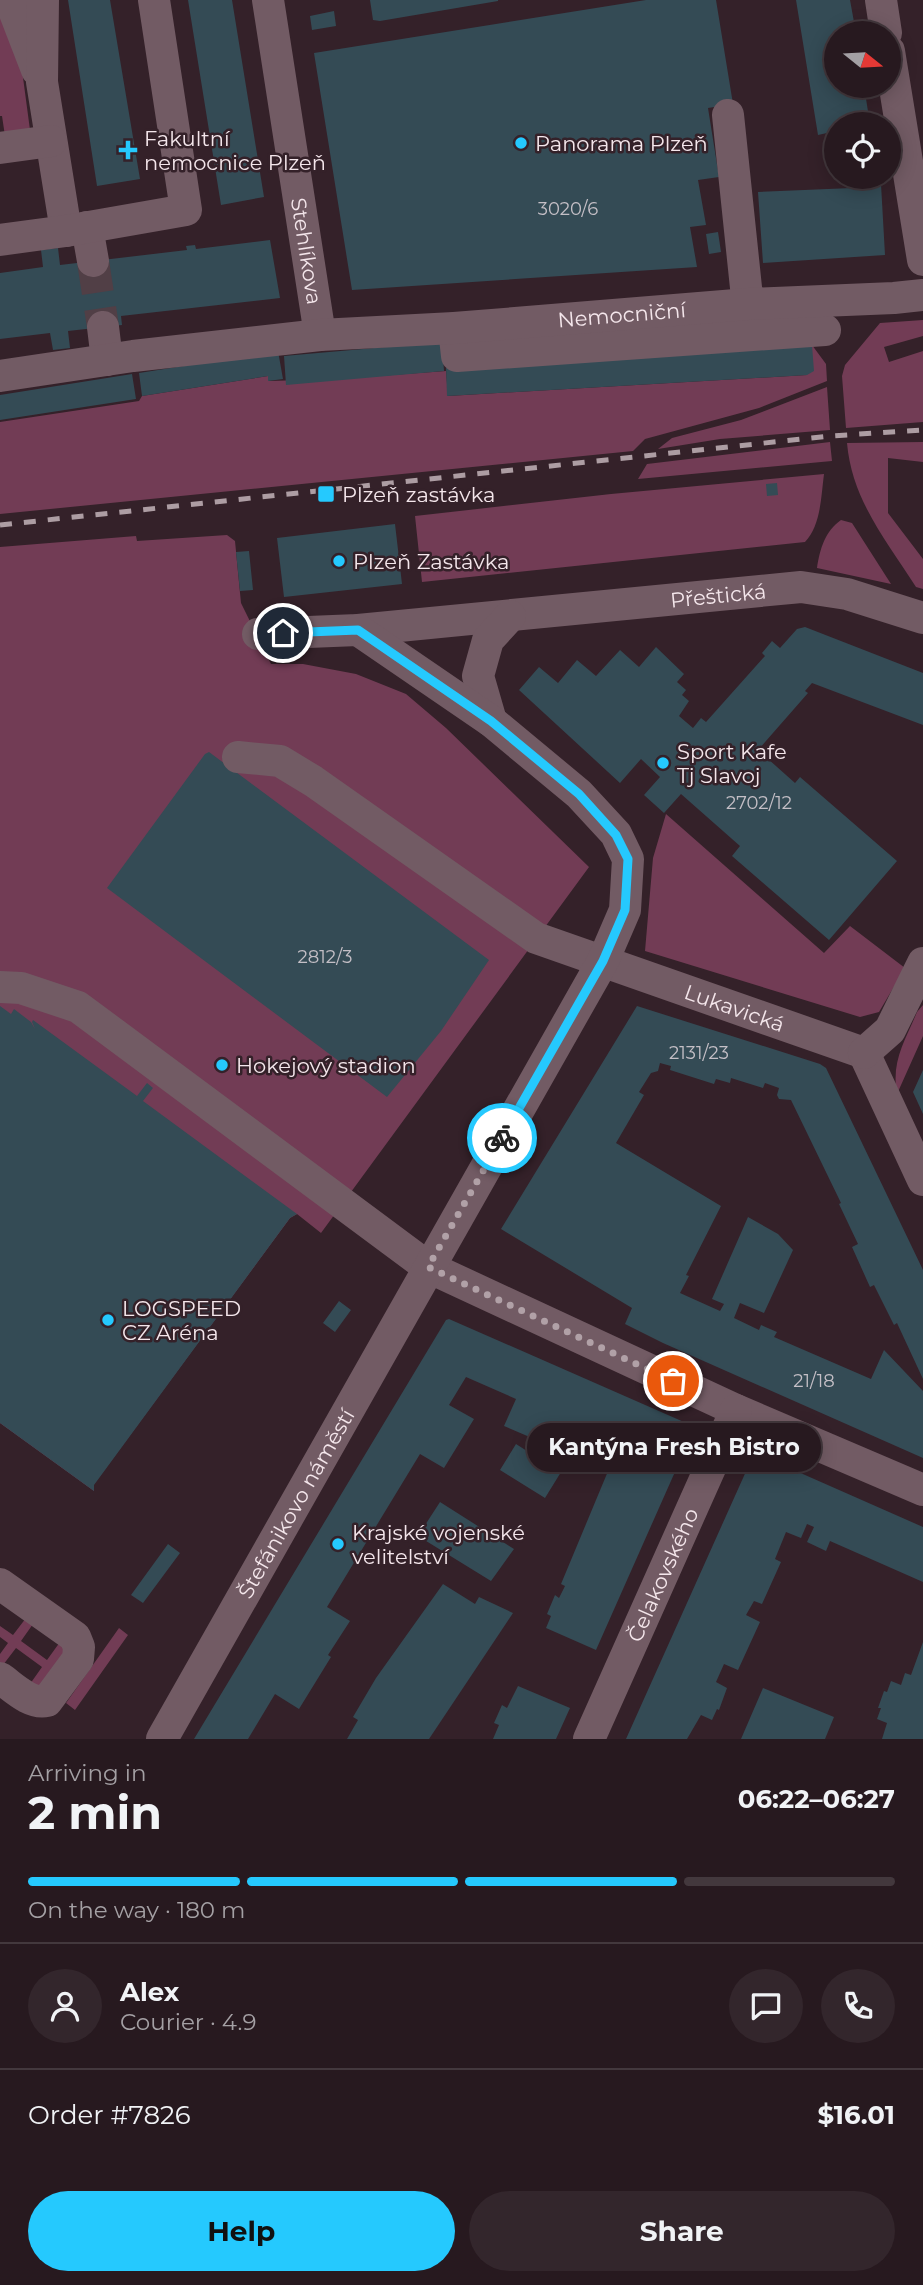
<!DOCTYPE html>
<html lang="en">
<head>
<meta charset="utf-8">
<style>
  body { margin:0; font-family:Montserrat,sans-serif; background:#33262c; color:#f1f3f6; height:100vh; display:flex; flex-direction:column; font-size:26px; white-space:nowrap }
  * { box-sizing:border-box; margin:0 }
  p { font-size:23px; color:#a4a0a4 }
  .icon { flex:none; width:38px; height:38px; fill:none; stroke:currentColor; stroke-width:2; stroke-linecap:round; stroke-linejoin:round }
  .map { position:relative; height:1739px; overflow:hidden }
  .panel { display:flex; flex-direction:column; background:#27191f; flex:1 }
  .panel>* { flex:none }
  .needle { width:46px; rotate:108deg }
  .controls { position:absolute; left:824px; top:21px; display:grid; gap:14px }
  .controls a { display:grid; place-items:center; width:77px; height:77px; border-radius:50%; background:#27191f; box-shadow:0 4px 18px #0003,0 0 0 2px #43383d; font-size:35px }
  .pin { position:absolute; display:grid; place-items:center; width:60px; height:60px; color:#fff; margin:-30px; border:4px solid #fff; border-radius:50%; box-shadow:0 2px 7px #0007 }
  .courier { position:absolute; display:grid; place-items:center; width:70px; height:70px; margin:-35px; border:5px solid #25c9fe; border-radius:50%; background:#fff; color:#222; box-shadow:0 2px 9px #0007 }
  .bubble { position:absolute; height:49px; border-radius:24px; background:#27191f; box-shadow:0 4px 18px #0003,0 0 0 2px #43383d; font-size:23px; font-weight:700; line-height:49px; text-align:center }
  .headline em { font-style:normal; font-weight:700 }
  .headline div { display:flex; flex-direction:column-reverse }
  .headline { display:flex; align-items:center; justify-content:space-between; height:119px; padding:0 28px }
  h1 { font-size:46px; font-weight:700; line-height:52px }
  .bar { display:grid; grid-template-columns:repeat(4,1fr); gap:10px 7px; align-content:center; height:84px; padding:0 28px }
  .bar i { height:9px; border-radius:5px; background:#43383d }
  .bar .on { background:#25c9fe }
  .bar p { grid-column:span 4 }
  .line { display:flex; align-items:center; gap:18px; padding:0 28px; border-top:2px solid #43383d }
  .line div { flex:1 }
  .round { display:grid; place-items:center; flex:none; width:74px; height:74px; border-radius:37px; background:#33262c }
  .cta { display:flex; gap:14px; margin-top:auto; padding:14px 28px }
  .cta a { flex:1; height:80px; border-radius:42px; background:#25c9fe; color:#111; font-size:28px; font-weight:700; line-height:80px; text-align:center }
  .cta a+a { background:#33262c; color:#f1f3f6 }
  .map>svg:first-child { display:block }
</style>
</head>
<body>
<div class="map">
<svg width="923" height="1739" viewBox="0 0 923 1739">
  <rect width="100%" height="100%" fill="#342129"/>
  <path fill="#723c55" d="M0,0L18,40L30,130L5,136L2,116H0Z
    M923,320V336L884,347L889,362L923,351V422L846,428L842,376L845,365L880,323Z
    M812,345L826,364L827,381L759,408L645,439L633,451L0,514V422L139,401L142,396L268,376L269,381L338,379L446,371L448,396L807,375Z
    M827,387L830,430L720,439L658,449L672,438L741,420Z
    M830,442L832,461L638,479L647,464Z
    M923,442V462L888,458V513L923,559V589L916,587C886,540 852,500 847,443Z
    M824,474C821,497 821,525 805,542L422,582L415,516L611,494Z
    M841,520L852,523L891,584L817,568C820,549 825,531 841,520Z
    M227,535L235,541L241,603L271,664H303L356,674L406,694L446,728L589,867L321,1233L297,1214L290,1218L94,1484V1491L0,1423V547L136,536L137,541Z
    M666,814L824,953L850,926L905,968L879,1012L860,1017L645,951L653,858Z
    M923,1005V1036L897,1094C891,1061 905,1041 917,1012Z
    M26,1618L33,1624L21,1641L47,1660L60,1642L67,1653L43,1687L30,1684L42,1667L16,1648L3,1665L0,1663V1654L8,1643L0,1637V1626L13,1635Z
    M119,1628L128,1635L75,1710L66,1703Z"/>
  <path fill="#344b55" d="M68,0H110L140,179L97,186Z
    M188,0H232L264,197L221,205Z
    M370,0H498V1L380,21L373,20Z
    M646,0H716L733,104L708,108L719,177L698,180L706,225L690,227L697,267L352,290L314,53Z
    M796,0H850L856,33H836V86H864L870,124H836V131L818,135Z
    M334,11L336,26L312,30L310,16Z
    M881,184L885,255L763,263L758,192L852,188L851,186Z
    M718,232L721,252L709,254L706,234Z
    M270,240L280,298L121,316L122,325L68,331L70,348L53,350L50,333L0,339V273L43,267L41,250L58,248L60,265L187,250L186,246L195,245L196,249Z
    M442,342L444,371L286,385L284,356Z
    M812,345L814,371L807,375L447,396L446,368Z
    M278,351L283,379L268,381V376L142,396L139,373Z
    M132,374L136,399L0,420V395Z
    M777,483L778,495L767,496L766,484Z
    M395,524L402,584L284,597L277,538Z
    M249,551L253,590L240,591L236,552Z
    M805,627L923,673V725L812,683L805,691L808,693L758,750L795,783L800,777L897,861L829,940L732,856L740,846L681,794L664,813L644,795L660,777L641,759L620,783L519,690L539,667L558,683L577,660L596,676L620,650L639,667L656,647L684,674L677,682L686,690L682,695L689,701L679,716L693,728L701,718L706,722L765,656L762,653L772,641L780,648L797,629Z
    M209,752L489,960L441,1031L387,1097L107,888L205,754Z
    M0,1006L11,1014L14,1009L31,1022L35,1029L32,1022L33,1020L137,1096L147,1083L153,1088L143,1101L297,1214L290,1218L94,1485V1491L0,1423Z
    M637,1006L820,1064L826,1068L923,1270V1379L897,1323L894,1325L874,1285L870,1287L852,1247L858,1244L839,1204L841,1203L791,1100L779,1099L777,1095L779,1088L765,1083L763,1088L731,1078L730,1083L716,1079L714,1084L670,1070L671,1066L660,1063L658,1071L651,1073L639,1092L644,1095L616,1143L721,1206L686,1275L689,1276L680,1293L720,1311L724,1304L712,1299L748,1217L778,1234L793,1250L764,1313L740,1303L734,1318L759,1330L761,1325L777,1332L774,1337L871,1379L884,1350L923,1391V1458L663,1343L625,1324L632,1308L501,1229Z
    M923,1070V1114L913,1092Z
    M339,1301L351,1310L335,1332L323,1323Z
    M449,1319L693,1426L694,1429L596,1650L546,1628L551,1616L547,1614L555,1595L559,1598L565,1586L561,1584L611,1464L629,1472L634,1459L630,1451L636,1441L633,1439L627,1451L613,1445L614,1443L587,1430L545,1498L500,1470L516,1444L538,1458L546,1444L504,1426L516,1399L466,1377L449,1405L474,1419L444,1468L420,1454L327,1607L350,1621L328,1655L331,1657L299,1709L275,1694L248,1739H194L446,1320Z
    M760,1455L923,1527V1582L830,1541L826,1551L807,1542L814,1527L807,1524L801,1538L786,1532L775,1559L781,1562L762,1604L754,1601L746,1615L760,1622L738,1670L724,1664L716,1682L727,1688L719,1710L717,1709L712,1720L701,1715L687,1739H626L752,1458Z
    M440,1502L514,1549L491,1581L418,1536Z
    M168,1544L180,1553L143,1603L131,1595Z
    M443,1584L475,1604L479,1597L513,1613L429,1739H347L358,1720L353,1717L376,1678Z
    M923,1642V1739H882L887,1723L877,1719L881,1708H878L884,1691L887,1692L891,1681L901,1685L905,1673L911,1675Z
    M518,1686L570,1708L556,1739H493L499,1725L494,1723L502,1705L507,1708Z
    M763,1688L834,1717L825,1739H741Z"/>
  <g fill="none" stroke-linecap="round" stroke-linejoin="round">
    <path stroke="#513f46" stroke-width="32" stroke-dasharray="32 16" stroke-linecap="butt" d="M93,261L103,327"/>
    <g stroke="#725b64" stroke-width="32">
      <path d="M10,0L37,70"/>
      <path d="M43,0L42,82L66,231"/>
      <path id="s1" d="M268,0L320,335"/>
      <path d="M881,0L886,33"/>
      <path d="M889,51L923,260"/>
      <path d="M728,115L750,326"/>
      <path d="M0,148L51,141"/>
      <path d="M87,227L93,261"/>
      <path d="M0,240L66,231L186,210L154,0"/>
      <path d="M103,327L107,360"/>
      <path d="M454,328L457,356L825,330"/>
      <path id="s2" d="M0,376L133,356L320,335L454,328L748,304L894,298L923,295"/>
      <path id="s3" d="M258,634L358,630L801,587L847,594L923,618"/>
      <path d="M491,721L478,676L488,640L510,616"/>
      <path id="s4" d="M238,757L280,761L313,781L536,938L864,1053"/>
      <path d="M0,987L21,988L78,1007L428,1267L736,1410L923,1490"/>
      <path d="M864,1053L923,1180"/>
      <path d="M864,1053L890,1030L923,963"/>
      <path d="M0,1584L75,1637L79,1647L78,1659L47,1701C30,1705 13,1687 0,1678"/>
      <path id="s5" d="M162,1739L603,961L625,910L628,859L616,834L579,794L491,721L358,630"/>
      <path id="s6" d="M589,1739L736,1410"/>
    </g>
    <path stroke="#ad9da3" stroke-width="5" stroke-dasharray="12 12" stroke-linecap="butt" d="M0,525L830,436L923,430"/>
  </g>
  <g fill="none" stroke-linecap="round" stroke-linejoin="round">
    <path stroke="#b1a1a7" stroke-width="7" stroke-dasharray="0 12.6" d="M502,1138L428,1267L673,1381"/>
    <path stroke="#25c9fe" stroke-width="9" d="M283,633L358,630L491,721L579,794L616,835L628,859L625,910L603,961L502,1138"/>
  </g>
  <g fill="#25c9fe" stroke="#342129" stroke-width="2.5">
    <circle cx="521" cy="143" r="7"/>
    <path d="M124.5 139.5h7v7h7v7h-7v7h-7v-7h-7v-7h7z"/>
    <rect x="317" y="485" width="18" height="18" rx="3.5"/>
    <circle cx="339" cy="561" r="7"/>
    <circle cx="663" cy="763" r="7"/>
    <circle cx="222" cy="1065" r="7"/>
    <circle cx="108" cy="1320" r="7"/>
    <circle cx="338" cy="1544" r="7"/>
  </g>
  <g text-anchor="middle" dominant-baseline="central" stroke-width="5" stroke-linejoin="round" paint-order="stroke">
    <g font-size="18" fill="#c4bfc6">
      <text x="568" y="209">3020/6</text>
      <text x="759" y="803">2702/12</text>
      <text x="325" y="957">2812/3</text>
      <text x="699" y="1053">2131/23</text>
      <text x="814" y="1381">21/18</text>
    </g>
    <g font-size="21" fill="#f4e6eb" stroke="#342129" text-anchor="start">
      <text x="144" y="138">Fakultní<tspan x="144" dy="24">nemocnice Plzeň</tspan></text>
      <text x="535" y="143">Panorama Plzeň</text>
      <text x="342" y="494">Plzeň zastávka</text>
      <text x="353" y="561">Plzeň Zastávka</text>
      <text x="677" y="751">Sport Kafe<tspan x="677" dy="24">Tj Slavoj</tspan></text>
      <text x="236" y="1065">Hokejový stadion</text>
      <text x="122" y="1308">LOGSPEED<tspan x="122" dy="24">CZ Aréna</tspan></text>
      <text x="352" y="1532">Krajské vojenské<tspan x="352" dy="24">velitelství</tspan></text>
    </g>
    <g font-size="21" fill="#f4e6eb" stroke="#342129">
      <text stroke="none"><textPath href="#s1" startOffset="254">Stehlíkova</textPath></text>
      <text stroke="none"><textPath href="#s2" startOffset="625">Nemocniční</textPath></text>
      <text stroke="none"><textPath href="#s3" startOffset="462">Přeštická</textPath></text>
      <text stroke="none"><textPath href="#s4" startOffset="564">Lukavická</textPath></text>
      <text stroke="none"><textPath href="#s5" startOffset="271">Štefánikovo náměstí</textPath></text>
      <text stroke="none"><textPath href="#s6" startOffset="180">Čelakovského</textPath></text>
    </g>
  </g>
</svg>
<div class="controls">
<a><svg class="needle" viewBox="-14 -14 28 28"><path d="M0-13l5 13h-10z" fill="#e53935"/><path d="M0 13l5-13h-10z" fill="#a4a0a4"/></svg></a>
<a><svg class="icon" aria-label="locate" viewBox="0 0 24 24"><circle cx="12" cy="12" r="6"/><path d="M12 2v4M12 18v4M2 12h4M18 12h4"/></svg></a>
</div>
<div class="pin" style="left:673px;top:1381px;background:#ea580c"><svg class="icon" aria-label="bag" viewBox="0 0 24 24"><path d="M5 8h14l-1 12H6zM9 8a3 3 0 0 1 6 0"/></svg></div>
<div class="pin" style="left:283px;top:633px;background:#1f2937"><svg class="icon" aria-label="home" viewBox="0 0 24 24"><path d="M3 11l9-7 9 7M6 9v11h12V9"/></svg></div>
<div class="courier" style="left:502px;top:1138px"><svg class="icon" aria-label="bike" viewBox="0 0 24 24"><circle cx="6" cy="16" r="4"/><circle cx="18" cy="16" r="4"/><path d="M6 16l4-8h5l3 8M10 8l3 8H6M13 5h3"/></svg></div>
<div class="bubble" style="left:527px;top:1423px;width:294px">Kantýna Fresh Bistro</div>
</div>
<section class="panel">
<div class="headline"><div><h1>2 min</h1><p>Arriving in</p></div><em>06:22–06:27</em></div>
<div class="bar"><i class="on"></i><i class="on"></i><i class="on"></i><i></i><p>On the way · 180 m</p></div>
<div class="line" style="height:126px"><a class="round"><svg class="icon" aria-label="person" viewBox="0 0 24 24"><circle cx="12" cy="8" r="4"/><path d="M4 21q1-7 8-7t8 7"/></svg></a><div><b>Alex</b><p>Courier · 4.9</p></div><a class="round"><svg class="icon" aria-label="chat" viewBox="0 0 24 24"><path d="M4 5h16v11H9l-5 4z"/></svg></a><a class="round"><svg class="icon" aria-label="phone" viewBox="0 0 24 24"><path d="M5 4h4l2 5-3 2q2 4 5 5l2-3 5 2v4C11 20 4 13 5 4z"/></svg></a></div>
<div class="line" style="height:91px"><div>Order #7826</div><b>$16.01</b></div>
<div class="cta"><a>Help</a><a>Share</a></div>
</section>
</body>
</html>
